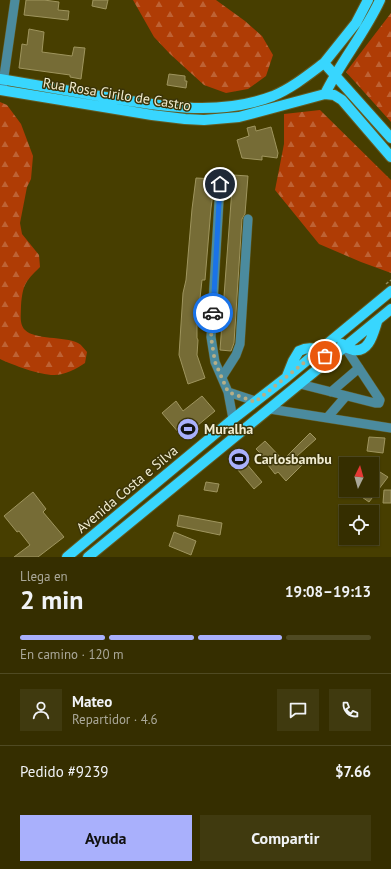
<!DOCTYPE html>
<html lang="es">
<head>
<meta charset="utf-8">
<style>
  body { margin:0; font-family:"PT Sans",sans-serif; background:#403a0f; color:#f1f3f6; height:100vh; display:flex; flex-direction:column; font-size:15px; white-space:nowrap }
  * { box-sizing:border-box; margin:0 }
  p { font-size:13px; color:#aaa899 }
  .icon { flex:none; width:22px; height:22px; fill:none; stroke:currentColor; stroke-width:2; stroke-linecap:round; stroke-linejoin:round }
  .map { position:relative; height:557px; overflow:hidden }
  .side { display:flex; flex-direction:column; background:#352e00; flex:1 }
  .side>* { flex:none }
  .needle { width:26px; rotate:5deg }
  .tools { position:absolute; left:339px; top:457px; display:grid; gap:8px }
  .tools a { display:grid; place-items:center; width:40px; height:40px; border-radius:0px; background:#352e00; box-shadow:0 1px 3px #0004,0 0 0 1px #4f4a22; font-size:20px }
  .pin { position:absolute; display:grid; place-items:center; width:34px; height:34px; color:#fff; margin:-17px; border:2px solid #fff; border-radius:50%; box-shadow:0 1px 4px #0007 }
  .courier { position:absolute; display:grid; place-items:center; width:40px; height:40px; margin:-20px; border:3px solid #1a73e8; border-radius:50%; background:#fff; color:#222; box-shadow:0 1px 5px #0007 }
  .summary em { font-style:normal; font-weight:700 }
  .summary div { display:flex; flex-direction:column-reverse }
  .summary { display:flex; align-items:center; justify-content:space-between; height:68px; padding:0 20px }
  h1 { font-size:26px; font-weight:700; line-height:30px }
  .bar { display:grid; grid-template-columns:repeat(4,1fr); gap:6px 4px; align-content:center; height:48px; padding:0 20px }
  .bar i { height:5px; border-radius:3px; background:#4f4a22 }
  .bar .active { background:#a9b0fc }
  .bar p { grid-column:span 4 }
  .line { display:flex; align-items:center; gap:10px; padding:0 20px; border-top:1px solid #4f4a22 }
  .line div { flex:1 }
  .round { display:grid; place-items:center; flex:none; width:42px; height:42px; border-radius:0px; background:#403a0f }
  .primary-button { display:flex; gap:8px; margin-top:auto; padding:8px 20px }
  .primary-button a { flex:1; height:46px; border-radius:0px; background:#a9b0fc; color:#111; font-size:16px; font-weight:700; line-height:46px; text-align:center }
  .primary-button a+a { background:#403a0f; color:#f1f3f6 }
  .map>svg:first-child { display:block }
</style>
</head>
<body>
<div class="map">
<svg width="391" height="557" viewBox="0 0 391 557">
  <defs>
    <pattern id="forest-firs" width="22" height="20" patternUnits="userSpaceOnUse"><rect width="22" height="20" fill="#af3c05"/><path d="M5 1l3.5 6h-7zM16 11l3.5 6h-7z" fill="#be6234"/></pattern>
  </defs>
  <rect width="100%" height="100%" fill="#473e00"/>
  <path fill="url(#forest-firs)" d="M133,0H216L245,21L262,36L273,55L266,76L248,89L226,93L204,85L170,54L154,37Z
    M391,13V122L346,72Z
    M0,102L7,105L21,124L33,156L31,179L27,187L20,223L22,234L39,255L40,267C25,282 23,284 21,306C21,314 19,324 25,330C35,340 64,336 78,343C82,345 84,349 87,352L85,363C76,369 65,375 54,375C39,375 13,365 0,359Z
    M320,110L391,180V273L361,262L319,244L275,190L284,144V114Z"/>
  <path fill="#766c36" stroke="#9f955e" d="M26,0H44L59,2L58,10L69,11L68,20L24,15Z
    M93,0H108L106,9L92,6Z
    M29,29L44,32L42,52L72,56L74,47L85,48L81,79L70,77V75L19,68L22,44L27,45Z
    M169,74L185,76V81H187L186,88L167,85Z
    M255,126L256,131L271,127L278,153L277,158L262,156V160L242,158L237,140L249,136L247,128Z
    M233,175L248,176L245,214L242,219L234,343L231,351L220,350Z
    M196,178L215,179L211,208L205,280H202L197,326V338L198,340L197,355L205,378L188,384L179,355L183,293L186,280L192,209Z
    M202,396L215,411L186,435L182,431L179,433L162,413L176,401L183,411Z
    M310,433L316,439L297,456L304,463L286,481L278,472L275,474L268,465L270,463L256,449L265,441L283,460Z
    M369,437L385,438L383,453L367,451Z
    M240,456L262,482L254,489L232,463Z
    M380,472L388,477L369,502L359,495L362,490H372V485Z
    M206,482L219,484L217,492L204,490Z
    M384,490H391V503H383Z
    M33,492L46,509L43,512L64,537L38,557H14L30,545L19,531L17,532L4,516Z
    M179,515L222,523L220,535L177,526Z
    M174,532L196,541L191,555L169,546Z"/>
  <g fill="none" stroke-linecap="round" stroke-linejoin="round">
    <g stroke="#625a21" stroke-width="10">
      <path id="minor" d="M2,90L15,0
        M220,184L211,337L215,362L228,392L233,419
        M222,377L236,355L240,344L248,219
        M300,384L375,403H379L380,400L345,347
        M228,392L255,401
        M331,392L359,368
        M270,409L391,428
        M327,418L346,396"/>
    </g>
    <g stroke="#625a21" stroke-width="12">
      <path id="major" d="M324,63L356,23L368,0
        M0,79C35,85 70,91 105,97C161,106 218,117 273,96C292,88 308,75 324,63L391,138
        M0,90L152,115L185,119L204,120L239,117L325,94L334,95L342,100L391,157
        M325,94C341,61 365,33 380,0
        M342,344C345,347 349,349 353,350C369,353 373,334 377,322
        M287,376L293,361L299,351C307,347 315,347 323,353
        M67,557L233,419L287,377L391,291
        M88,557L391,309"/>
    </g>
    <path stroke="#908959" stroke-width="1.5" stroke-dasharray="3 2" stroke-linecap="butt" d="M386,284L391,280"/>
    <use href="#minor" stroke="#4b8b9e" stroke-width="9"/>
    <use href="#major" stroke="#38d6fe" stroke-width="10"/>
  </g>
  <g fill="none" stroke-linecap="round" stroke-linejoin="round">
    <path stroke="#b6af87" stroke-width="4" stroke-dasharray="0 7.2" d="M213,313L211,337L215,362L228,392L255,402L320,350L325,356"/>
    <path stroke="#1a73e8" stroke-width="5" d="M213,313L220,184"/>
  </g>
  <defs>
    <g id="stadium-disc" transform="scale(1.15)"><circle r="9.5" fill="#a9b0fc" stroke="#3b3407"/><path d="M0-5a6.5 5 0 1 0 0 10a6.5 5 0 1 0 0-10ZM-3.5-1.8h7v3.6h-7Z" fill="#111"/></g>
  </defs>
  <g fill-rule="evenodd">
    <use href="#stadium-disc" x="188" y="429"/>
    <use href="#stadium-disc" x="239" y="459"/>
  </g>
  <g text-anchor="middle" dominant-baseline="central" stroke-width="3" stroke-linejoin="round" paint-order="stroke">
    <g font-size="14" fill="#f1ecd0" stroke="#3b3407">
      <text transform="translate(117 94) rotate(9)">Rua Rosa Cirilo de Castro</text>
      <text transform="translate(127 489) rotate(-40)">Avenida Costa e Silva</text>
    </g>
    <g font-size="14" font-weight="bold" fill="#f1ecd0" stroke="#3b3407" text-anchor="start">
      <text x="204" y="429">Muralha</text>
      <text x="254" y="459">Carlosbambu</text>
    </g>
  </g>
</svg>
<div class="tools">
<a><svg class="needle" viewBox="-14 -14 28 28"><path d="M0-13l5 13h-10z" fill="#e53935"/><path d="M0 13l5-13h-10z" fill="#aaa899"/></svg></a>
<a><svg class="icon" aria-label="locate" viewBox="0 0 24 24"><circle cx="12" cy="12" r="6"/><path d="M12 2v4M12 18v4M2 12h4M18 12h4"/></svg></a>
</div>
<div class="pin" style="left:325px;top:356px;background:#ea580c"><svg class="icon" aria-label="bag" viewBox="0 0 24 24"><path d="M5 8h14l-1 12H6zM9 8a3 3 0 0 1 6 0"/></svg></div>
<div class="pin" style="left:220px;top:184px;background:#1f2937"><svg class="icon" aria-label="home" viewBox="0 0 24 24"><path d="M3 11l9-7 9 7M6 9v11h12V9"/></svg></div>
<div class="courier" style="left:213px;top:313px"><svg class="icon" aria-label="car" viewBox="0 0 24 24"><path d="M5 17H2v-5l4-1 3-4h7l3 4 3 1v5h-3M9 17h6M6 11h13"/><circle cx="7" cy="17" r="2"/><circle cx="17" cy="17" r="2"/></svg></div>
</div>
<section class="side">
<div class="summary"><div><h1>2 min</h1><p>Llega en</p></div><em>19:08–19:13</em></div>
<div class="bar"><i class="active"></i><i class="active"></i><i class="active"></i><i></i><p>En camino · 120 m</p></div>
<div class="line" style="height:72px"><a class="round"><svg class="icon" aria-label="person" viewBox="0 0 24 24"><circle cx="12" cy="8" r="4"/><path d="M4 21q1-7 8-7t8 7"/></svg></a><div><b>Mateo</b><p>Repartidor · 4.6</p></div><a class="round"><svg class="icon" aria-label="chat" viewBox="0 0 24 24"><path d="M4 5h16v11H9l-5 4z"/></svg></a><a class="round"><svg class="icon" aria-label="phone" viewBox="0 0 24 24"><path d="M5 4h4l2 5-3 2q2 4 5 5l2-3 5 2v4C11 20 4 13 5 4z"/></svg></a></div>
<div class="line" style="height:52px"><div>Pedido #9239</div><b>$7.66</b></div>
<div class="primary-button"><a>Ayuda</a><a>Compartir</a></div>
</section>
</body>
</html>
